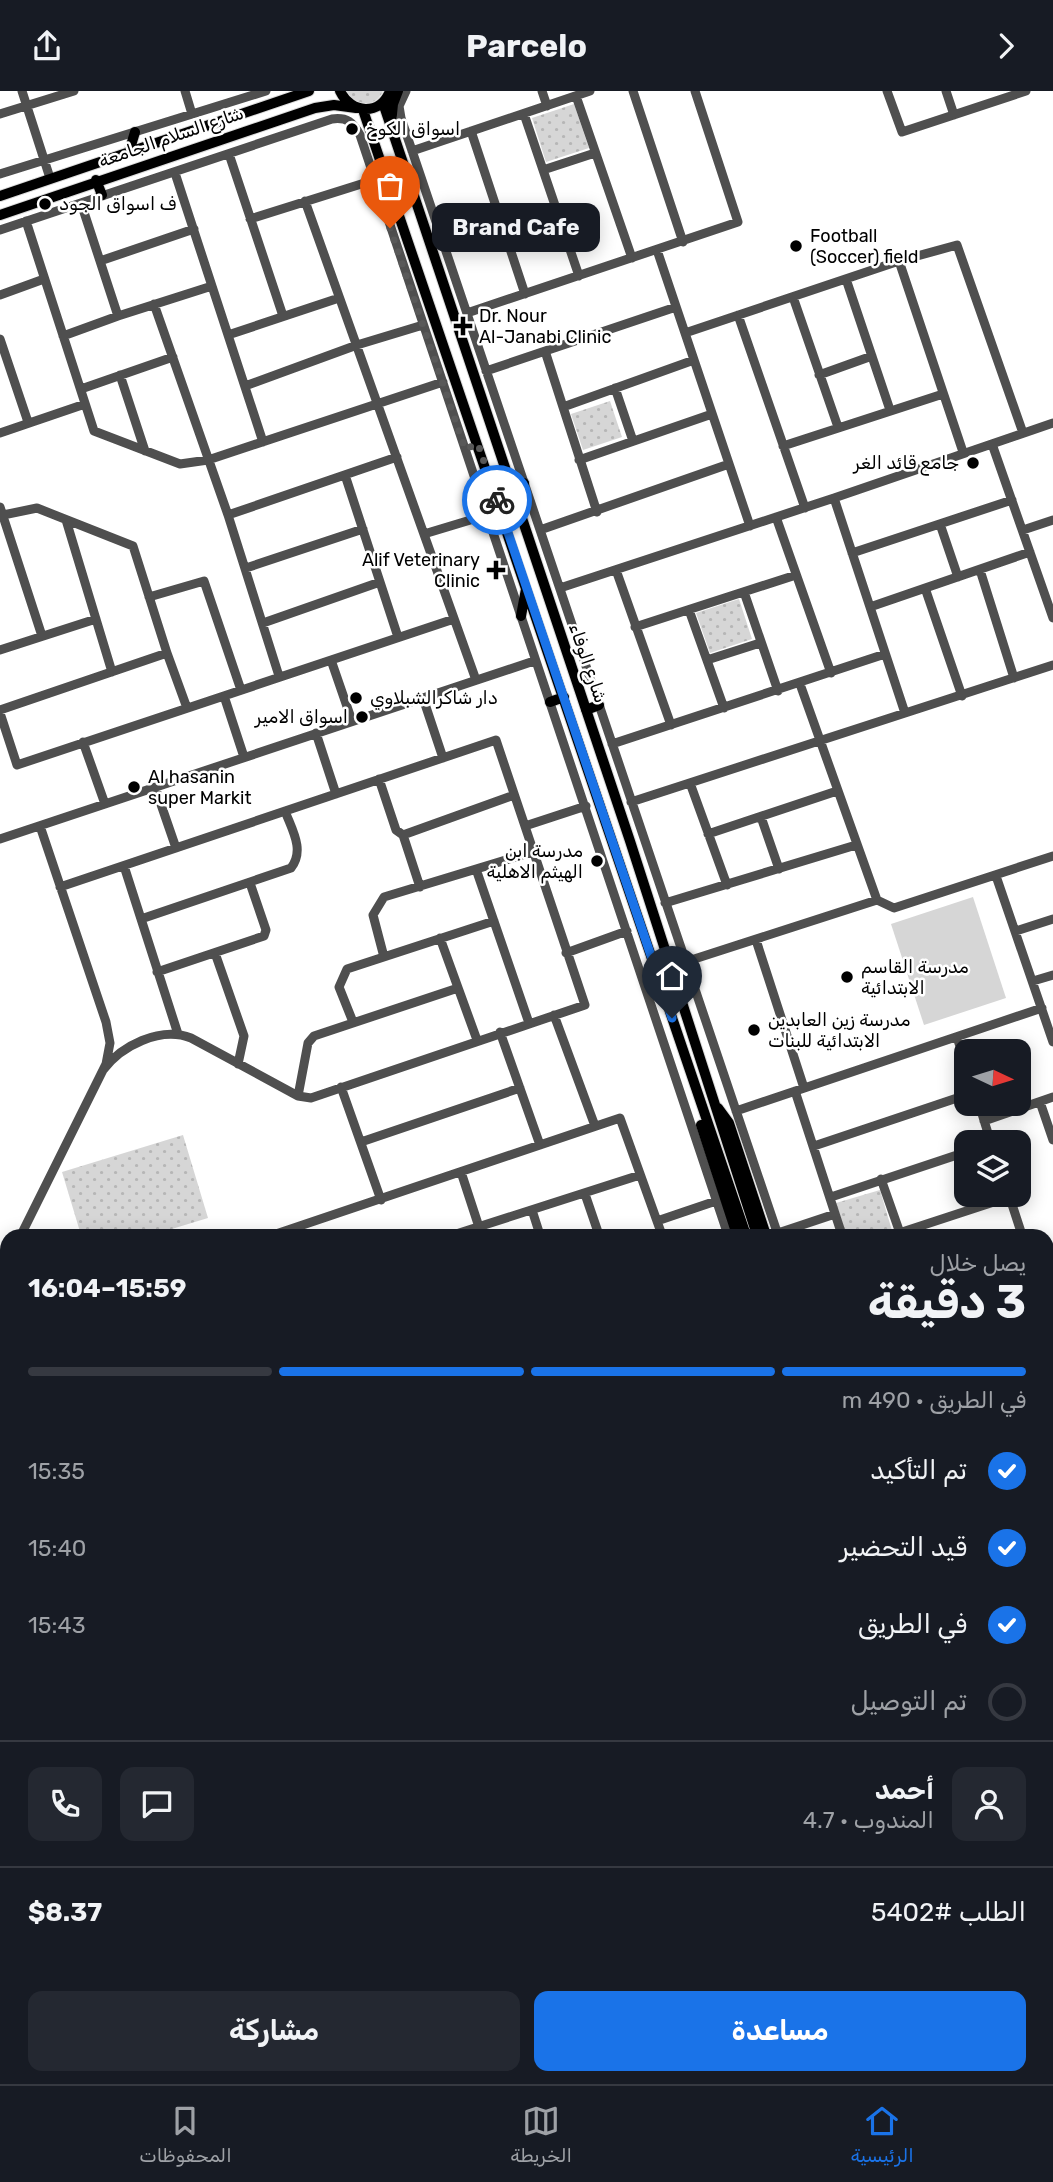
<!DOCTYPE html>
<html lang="ar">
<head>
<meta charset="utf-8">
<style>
  body { margin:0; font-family:Rubik,"Noto Naskh Arabic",sans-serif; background:#242831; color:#f1f3f6; direction:rtl; height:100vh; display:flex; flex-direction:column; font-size:26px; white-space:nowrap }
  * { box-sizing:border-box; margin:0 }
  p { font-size:23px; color:#9ea1a6 }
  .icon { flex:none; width:38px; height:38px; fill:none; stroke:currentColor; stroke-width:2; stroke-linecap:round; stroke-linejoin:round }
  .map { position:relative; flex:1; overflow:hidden; direction:ltr }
  .side { position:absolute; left:0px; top:1138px; width:1054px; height:856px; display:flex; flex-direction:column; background:#171b24; border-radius:21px 21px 0 0; box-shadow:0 4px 18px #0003; direction:rtl }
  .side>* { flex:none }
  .needle { width:46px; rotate:94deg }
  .fabs { position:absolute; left:954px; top:948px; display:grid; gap:14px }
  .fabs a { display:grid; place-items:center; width:77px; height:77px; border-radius:14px; background:#171b24; box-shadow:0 4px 18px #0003; font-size:35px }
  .pin { position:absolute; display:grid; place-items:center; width:60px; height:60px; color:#fff; margin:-72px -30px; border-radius:50% 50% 50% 0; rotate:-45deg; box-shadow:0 0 7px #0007 }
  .pin .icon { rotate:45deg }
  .courier { position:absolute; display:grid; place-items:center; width:70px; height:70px; margin:-35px; border:5px solid #1a73e8; border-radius:50%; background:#fff; color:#222; box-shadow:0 2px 9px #0007 }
  .bubble { position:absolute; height:49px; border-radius:14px; background:#171b24; box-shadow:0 4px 18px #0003; font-size:23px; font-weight:700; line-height:49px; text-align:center; direction:rtl }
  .summary em { font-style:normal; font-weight:700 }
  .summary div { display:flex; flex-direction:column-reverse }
  .summary { display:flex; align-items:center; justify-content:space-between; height:119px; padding:0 28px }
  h1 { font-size:46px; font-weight:700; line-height:52px }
  .bar { display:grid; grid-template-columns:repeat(4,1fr); gap:10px 7px; align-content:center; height:84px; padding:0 28px }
  .bar i { height:9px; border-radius:5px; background:#363941 }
  .bar .selected { background:#1a73e8 }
  .bar p { grid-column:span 4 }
  .line { display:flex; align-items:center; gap:18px; padding:0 28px; border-top:2px solid #363941 }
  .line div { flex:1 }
  .round { display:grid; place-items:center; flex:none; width:74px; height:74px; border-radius:14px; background:#242831 }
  ol { padding:0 28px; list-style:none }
  li { display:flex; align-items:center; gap:21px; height:77px }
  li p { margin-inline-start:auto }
  li .icon { padding:7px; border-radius:50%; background:#1a73e8; color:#fff; stroke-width:4 }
  li:last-child { color:#9ea1a6 }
  li i { width:38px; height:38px; border:4px solid #363941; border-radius:50% }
  .action { display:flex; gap:14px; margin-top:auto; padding:14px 28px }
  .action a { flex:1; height:80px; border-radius:14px; background:#1a73e8; color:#fff; font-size:28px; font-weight:700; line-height:80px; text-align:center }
  .action a+a { background:#242831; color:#f1f3f6 }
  header { display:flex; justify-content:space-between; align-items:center; height:91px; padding:0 28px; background:#171b24; font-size:32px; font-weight:700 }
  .tabs { display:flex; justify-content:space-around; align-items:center; height:98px; border-top:2px solid #363941; background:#171b24; font-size:19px; color:#9ea1a6 }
  .tabs a { display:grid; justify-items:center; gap:4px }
  .tabs .selected { color:#1a73e8 }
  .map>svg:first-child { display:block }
</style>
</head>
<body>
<header><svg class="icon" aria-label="forward" viewBox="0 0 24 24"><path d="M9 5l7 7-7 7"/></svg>Parcelo<svg class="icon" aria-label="share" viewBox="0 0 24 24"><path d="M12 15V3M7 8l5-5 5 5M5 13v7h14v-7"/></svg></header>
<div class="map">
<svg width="1053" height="1993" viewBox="0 0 1053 1993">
  <defs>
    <pattern id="grass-dots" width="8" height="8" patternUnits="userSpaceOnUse" patternTransform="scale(1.75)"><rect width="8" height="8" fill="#d6d6d6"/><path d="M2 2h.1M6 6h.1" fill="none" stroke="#b6b6b6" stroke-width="1.8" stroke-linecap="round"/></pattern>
  </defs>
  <rect width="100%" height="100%" fill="#fff"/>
  <path fill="url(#grass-dots)" d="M343,0H383C377,13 368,13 356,13Z
    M574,13L589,57L546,71L532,27Z
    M610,310L622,346L583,359L571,323Z
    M739,508L752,548L710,562L696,522Z
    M183,1044L208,1127L152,1144H81L62,1081Z
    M880,1099L893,1143L846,1144L836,1112Z"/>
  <path fill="#d6d6d6" d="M973,806L1006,907L924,934L891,833Z"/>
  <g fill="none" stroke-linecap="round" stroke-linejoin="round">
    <g stroke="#dbdbdb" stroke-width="12">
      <path id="major" d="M340,0C351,23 380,25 390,0
        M383,12L630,750L757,1144
        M363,19L746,1144
        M391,33L393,13L398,0
        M129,61L135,41
        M96,89L102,104
        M0,105L309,0
        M0,124L315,17L334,14L356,17
        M510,397L524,392
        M521,525L526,498
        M550,611L564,606
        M586,619L599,614
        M718,1017L729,1032L766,1144
        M701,1034L737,1144
        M624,1986L626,1993
        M645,1986L647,1993"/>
    </g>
    <g stroke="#dbdbdb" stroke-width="14">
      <path id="highway" d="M1046,1254L1053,1252
        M1046,1267L1053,1264
        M1046,1292L1053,1289
        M1046,1376L1053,1368
        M0,1617L7,1615
        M0,1635L7,1633"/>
    </g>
    <path stroke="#4f4f4f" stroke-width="9" d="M22,0L50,87
      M185,0L192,23
      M406,0L399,15L401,27L778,1144
      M542,0L547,15
      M633,0L683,151
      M887,0L902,41L1026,0
      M946,0L954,24
      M576,5L632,167
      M0,23L74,0
      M524,23L579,185
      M471,40L525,203
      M412,60L590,0
      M229,63L283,225
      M543,79L595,62
      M175,82L263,351
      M0,83L266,0
      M305,110L476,589
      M81,112L118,225
      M250,128L374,89
      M26,130L94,340L180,373L208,369L443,291
      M0,139L332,28C347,26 353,31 360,44L728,1144
      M657,159L750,435
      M100,170L194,138
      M899,170L963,361
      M846,188L890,319
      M0,204L44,188
      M793,206L838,336
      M154,213L228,424L279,585
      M467,222L738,131L695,0
      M738,224L805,417
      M685,242L899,170L957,154L1023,342
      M228,244L339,207
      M63,245L118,225L212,195
      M0,248L28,331
      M545,260L563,316
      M486,280L676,216
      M120,284L145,360
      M819,284L872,265
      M245,295L357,254L423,234
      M615,297L633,350
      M81,298L173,266
      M0,342L85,313
      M992,353L1053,527
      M783,355L943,303
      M579,369L712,323
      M345,384L398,546
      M834,407L905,622
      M0,416L42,545
      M597,421L563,316L694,269
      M3,424L37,417L133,455L167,562L187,617
      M228,424L397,366
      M776,426L831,582
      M66,429L112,581
      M940,433L958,486
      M540,439L729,373
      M1023,439L1053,429
      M424,443L487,424
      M852,462L1012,409
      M246,477L363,438
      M616,479L671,634
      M980,479L1014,587
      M560,497L834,407L1053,332
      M925,497L962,605
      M744,501L778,600
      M149,506L204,490L241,599
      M870,516L1030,461
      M689,519L724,617
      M263,532L380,491
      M635,536L796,484
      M0,559L96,528
      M331,569L352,630
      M707,569L760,552
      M800,593L877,809
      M224,605L244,666
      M423,607L443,667
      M0,619L167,562
      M0,622L17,674L454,528
      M316,642L336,703
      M83,651L105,713
      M612,653L885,563
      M379,688L396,739L403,744L420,796
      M690,692L727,794
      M155,696L176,757
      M631,711L1053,574
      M761,726L779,778
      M525,735L586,715
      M708,743L837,700
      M403,744L514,704
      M0,748L534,570
      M124,775L178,943
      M476,778L529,932
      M996,785L1053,951
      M60,796L496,649L585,914L311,1007L298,1005L191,947C160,935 121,955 103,979
      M665,812L856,754
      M141,828L291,777C305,759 292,739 285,720
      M1016,840L1053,828
      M440,847L477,949
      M756,849L804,997
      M215,862L244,945L238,973
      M566,862L627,840
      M384,866L373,824L384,806L532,761
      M685,871L877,809L894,817L1053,765
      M157,881L264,845L266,839L250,792
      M1033,890L1053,884
      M554,924L595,1035
      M353,931L339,896L347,878L494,830
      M500,941L540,1054
      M957,946L966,974
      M341,996L381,1109
      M795,1000L842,1144
      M298,1005L308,952L314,945L458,897
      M1040,1011L1053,1049
      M979,1013L991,1052
      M736,1020L1042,917
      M984,1030L1053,1006
      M361,1051L520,997
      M814,1055L966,1004
      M461,1081L479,1136
      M881,1088L900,1142
      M585,1103L599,1144
      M1009,1104L1022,1144
      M831,1106L966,1061
      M532,1119L540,1144
      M657,1130L716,1110
      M778,1142L835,1123
      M21,1144L106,973L110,952L106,931L40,735
      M273,1144L620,1027L662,1144
      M453,1144L640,1084
      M893,1144L1009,1106
      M1046,1221L1053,1219
      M1046,1449L1053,1447
      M1046,1494L1053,1513
      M0,1515L7,1536
      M0,1584L7,1582
      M0,1595L7,1592
      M1046,1618L1053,1616
      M1046,1650L1053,1648
      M1046,1713L1053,1734
      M1046,1805L1053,1803
      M0,1813L7,1811
      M1046,1816L1053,1814
      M0,1829L7,1826
      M1046,1894L1053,1892
      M1046,1942L1053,1961
      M605,1986L607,1993
      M658,1986L660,1993
      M779,1986L782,1993
      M837,1986L839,1993
      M878,1986L880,1993
      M998,1986L1001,1993
      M755,1993L775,1986
      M921,1993L940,1986"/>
    <use href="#major" stroke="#000" stroke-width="10"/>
    <use href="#highway" stroke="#000" stroke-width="12"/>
  </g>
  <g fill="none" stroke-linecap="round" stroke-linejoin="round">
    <path stroke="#595959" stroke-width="7" stroke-dasharray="0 12.6" d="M390,137L465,358L478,353L497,409"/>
    <path stroke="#1a73e8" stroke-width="9" d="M497,409L672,927"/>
  </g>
  <g fill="#000" stroke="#fff" stroke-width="2.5">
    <circle cx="352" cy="38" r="7"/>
    <circle cx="45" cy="113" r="7"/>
    <circle cx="796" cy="155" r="7"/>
    <path d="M459.5 224.5h7v7h7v7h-7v7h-7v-7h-7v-7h7z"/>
    <circle cx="973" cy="372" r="7"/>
    <path d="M492.5 468.5h7v7h7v7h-7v7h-7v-7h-7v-7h7z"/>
    <circle cx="356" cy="607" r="7"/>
    <circle cx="362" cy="626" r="7"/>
    <circle cx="134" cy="696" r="7"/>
    <circle cx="597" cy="770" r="7"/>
    <circle cx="847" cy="886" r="7"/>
    <circle cx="754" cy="939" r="7"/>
  </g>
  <g text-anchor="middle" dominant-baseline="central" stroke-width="5" stroke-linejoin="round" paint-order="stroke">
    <g font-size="18" fill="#000" stroke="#fff" text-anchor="start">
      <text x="366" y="38">اسواق الكوخ</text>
      <text x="59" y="113">ف اسواق الجود</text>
      <text x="810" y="145">Football<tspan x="810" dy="21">(Soccer) field</tspan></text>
      <text x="479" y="225">Dr. Nour<tspan x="479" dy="21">Al-Janabi Clinic</tspan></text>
      <text x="959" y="372" text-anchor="end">جامع قائد الغر</text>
      <text x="480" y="469" text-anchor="end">Alif Veterinary<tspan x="480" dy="21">Clinic</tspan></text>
      <text x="370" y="607">دار شاكرالشبلاوي</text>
      <text x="348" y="626" text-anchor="end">اسواق الامير</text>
      <text x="148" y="686">Al hasanin<tspan x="148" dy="21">super Markit</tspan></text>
      <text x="583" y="760" text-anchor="end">مدرسة ابن<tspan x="583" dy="21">الهيثم الاهلية</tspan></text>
      <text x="861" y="876">مدرسة القاسم<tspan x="861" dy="21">الابتدائية</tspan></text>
      <text x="768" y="929">مدرسة زين العابدين<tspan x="768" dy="21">الابتدائية للبنات</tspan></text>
    </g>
    <g font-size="18" fill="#000" stroke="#fff">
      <text transform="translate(171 46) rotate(-19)">شارع السلام الجامعة</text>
      <text transform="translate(588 572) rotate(71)">شارع الوفاء</text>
    </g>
  </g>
</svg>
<div class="fabs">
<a><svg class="needle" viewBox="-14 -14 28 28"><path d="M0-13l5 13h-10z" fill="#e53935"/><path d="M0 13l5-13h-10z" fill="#9ea1a6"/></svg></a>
<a><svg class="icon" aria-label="layers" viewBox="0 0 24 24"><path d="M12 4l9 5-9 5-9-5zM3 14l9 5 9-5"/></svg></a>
</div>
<div class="pin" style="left:390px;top:137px;background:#ea580c"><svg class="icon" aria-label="bag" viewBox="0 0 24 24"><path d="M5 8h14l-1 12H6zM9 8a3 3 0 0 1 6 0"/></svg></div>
<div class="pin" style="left:672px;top:927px;background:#1f2937"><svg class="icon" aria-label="home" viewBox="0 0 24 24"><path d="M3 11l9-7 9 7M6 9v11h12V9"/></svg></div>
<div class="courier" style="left:497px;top:409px"><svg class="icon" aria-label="bike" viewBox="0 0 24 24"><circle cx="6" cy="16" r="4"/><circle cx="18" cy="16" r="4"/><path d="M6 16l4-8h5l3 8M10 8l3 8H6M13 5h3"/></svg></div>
<div class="bubble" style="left:432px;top:112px;width:168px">Brand Cafe</div>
<section class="side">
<div class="summary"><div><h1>3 دقيقة</h1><p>يصل خلال</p></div><em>15:59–16:04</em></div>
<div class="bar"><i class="selected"></i><i class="selected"></i><i class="selected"></i><i></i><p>في الطريق · 490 m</p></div>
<ol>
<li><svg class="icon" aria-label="check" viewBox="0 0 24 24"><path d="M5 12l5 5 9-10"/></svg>تم التأكيد<p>15:35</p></li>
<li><svg class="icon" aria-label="check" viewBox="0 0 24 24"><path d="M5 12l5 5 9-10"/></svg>قيد التحضير<p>15:40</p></li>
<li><svg class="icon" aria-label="check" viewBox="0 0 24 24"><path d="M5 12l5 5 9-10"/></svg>في الطريق<p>15:43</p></li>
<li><i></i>تم التوصيل</li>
</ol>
<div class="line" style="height:126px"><a class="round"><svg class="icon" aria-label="person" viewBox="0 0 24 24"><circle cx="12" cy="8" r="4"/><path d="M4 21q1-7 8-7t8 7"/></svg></a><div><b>أحمد</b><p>المندوب · 4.7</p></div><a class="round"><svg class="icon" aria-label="chat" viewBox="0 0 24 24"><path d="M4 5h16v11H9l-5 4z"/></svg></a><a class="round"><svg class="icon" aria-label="phone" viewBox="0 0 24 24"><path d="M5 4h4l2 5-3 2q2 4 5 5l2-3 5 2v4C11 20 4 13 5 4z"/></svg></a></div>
<div class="line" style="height:91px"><div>الطلب #5402</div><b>$8.37</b></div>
<div class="action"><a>مساعدة</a><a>مشاركة</a></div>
</section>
</div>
<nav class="tabs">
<a class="selected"><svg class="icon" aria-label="home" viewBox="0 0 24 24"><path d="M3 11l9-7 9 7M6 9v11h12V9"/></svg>الرئيسية</a>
<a><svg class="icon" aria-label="map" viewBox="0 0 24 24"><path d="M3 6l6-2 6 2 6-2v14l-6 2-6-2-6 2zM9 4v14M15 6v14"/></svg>الخريطة</a>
<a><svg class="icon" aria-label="saved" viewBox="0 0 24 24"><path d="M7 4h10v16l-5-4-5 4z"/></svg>المحفوظات</a>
</nav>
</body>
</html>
